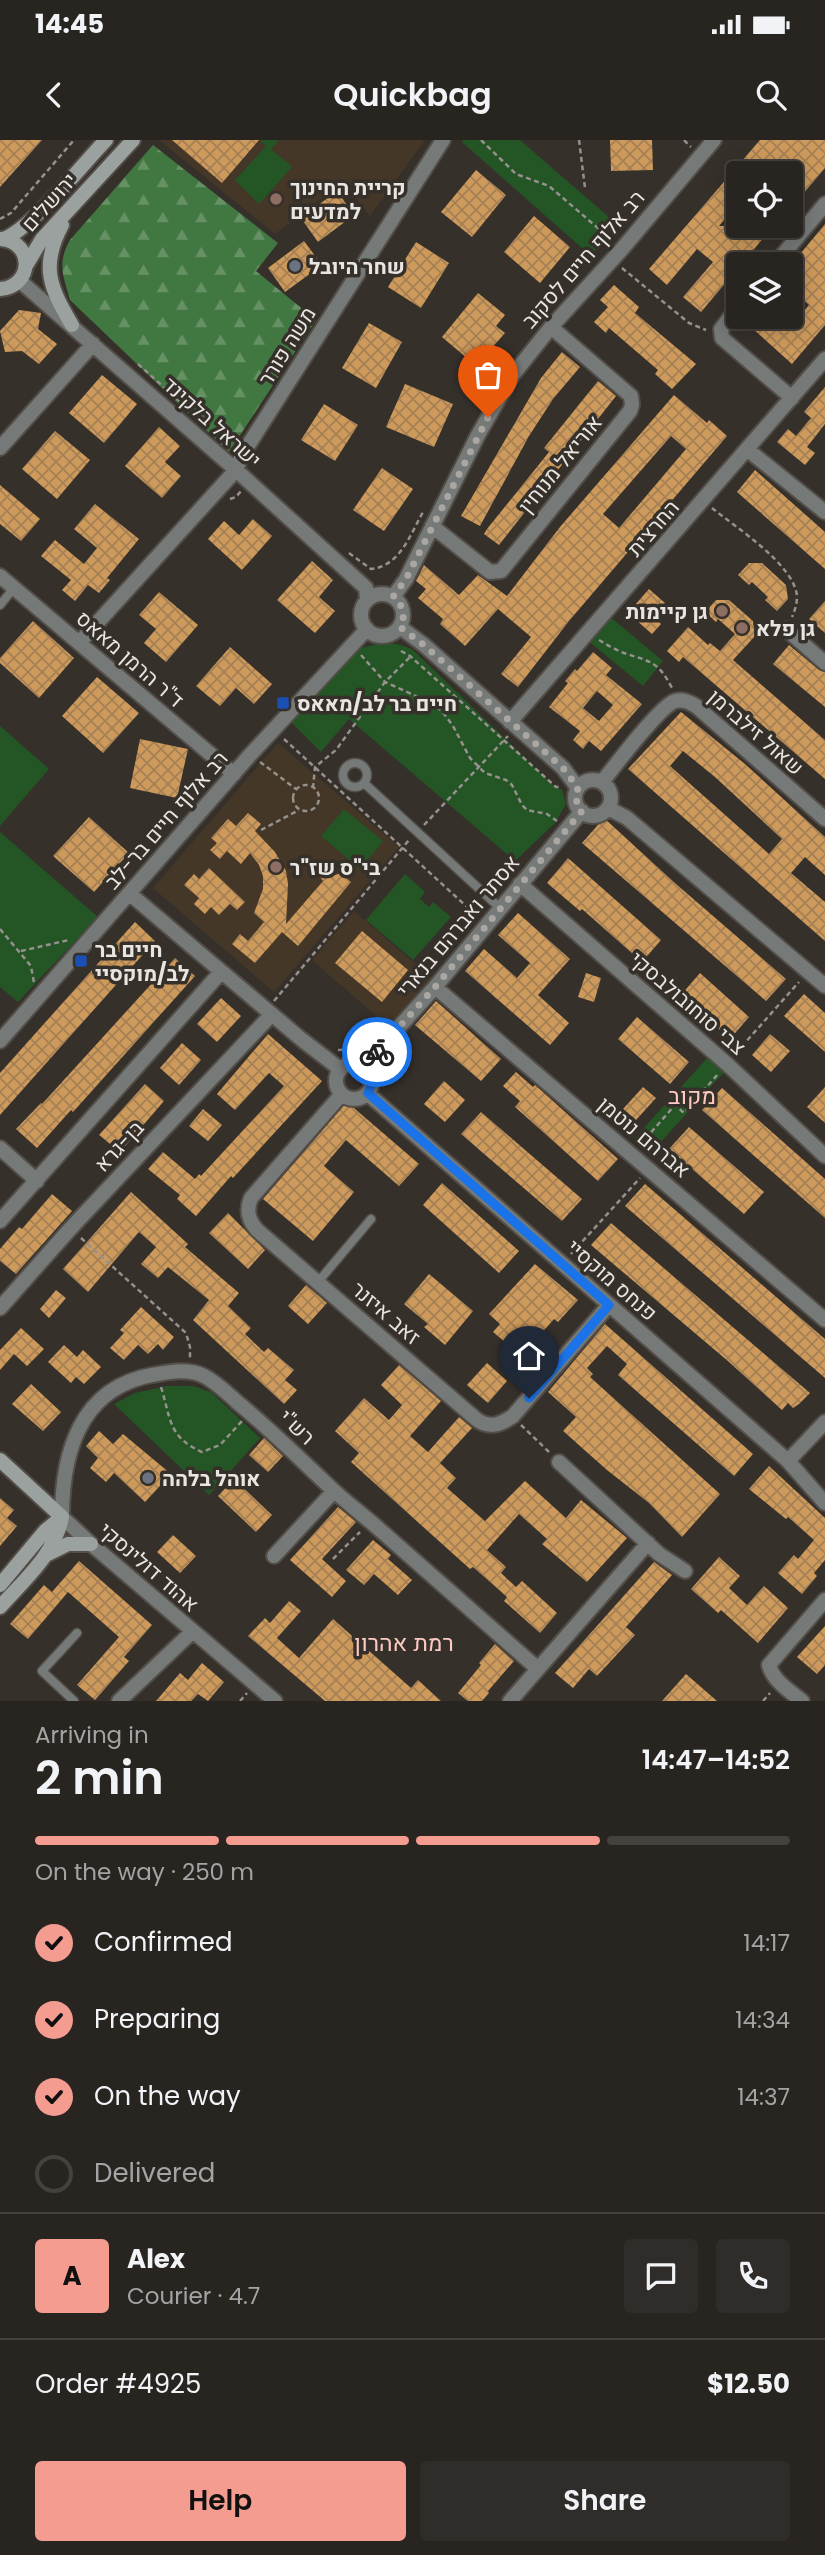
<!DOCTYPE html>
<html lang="en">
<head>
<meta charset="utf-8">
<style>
  body { margin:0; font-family:Poppins,Heebo,sans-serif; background:#302c29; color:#f1f3f6; height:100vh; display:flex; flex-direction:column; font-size:26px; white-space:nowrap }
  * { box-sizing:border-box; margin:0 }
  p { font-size:23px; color:#a5a4a5 }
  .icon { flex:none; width:38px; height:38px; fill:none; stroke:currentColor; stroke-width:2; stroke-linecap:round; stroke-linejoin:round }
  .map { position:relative; height:1561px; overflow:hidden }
  .side { display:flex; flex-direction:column; background:#282420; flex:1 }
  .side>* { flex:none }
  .controls { position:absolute; left:726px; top:21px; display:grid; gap:14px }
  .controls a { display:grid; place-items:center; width:77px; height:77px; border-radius:7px; background:#282420; box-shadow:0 4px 18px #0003,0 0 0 2px #44413e; font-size:35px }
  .pin { position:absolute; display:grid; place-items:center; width:60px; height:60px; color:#fff; margin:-72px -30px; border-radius:50% 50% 50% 0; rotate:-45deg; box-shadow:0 0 7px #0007 }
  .pin .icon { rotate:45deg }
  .courier { position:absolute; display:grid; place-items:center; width:70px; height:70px; margin:-35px; border:5px solid #1a73e8; border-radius:50%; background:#fff; color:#222; box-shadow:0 2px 9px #0007 }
  .summary em { font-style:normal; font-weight:600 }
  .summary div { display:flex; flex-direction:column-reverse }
  .summary { display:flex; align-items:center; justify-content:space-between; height:119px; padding:0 35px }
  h1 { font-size:46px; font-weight:600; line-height:52px }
  .bar { display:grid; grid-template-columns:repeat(4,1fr); gap:10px 7px; align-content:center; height:84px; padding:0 35px }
  .bar i { height:9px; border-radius:5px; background:#44413e }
  .bar .on { background:#f59c91 }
  .bar p { grid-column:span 4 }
  .line { display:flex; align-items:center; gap:18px; padding:0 35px; border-top:2px solid #44413e }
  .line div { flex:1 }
  .round { display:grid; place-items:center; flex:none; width:74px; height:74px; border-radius:7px; background:#302c29 }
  ol { padding:0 35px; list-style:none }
  li { display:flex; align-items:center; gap:21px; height:77px }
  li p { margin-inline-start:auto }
  li .icon { padding:7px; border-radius:50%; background:#f59c91; color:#111; stroke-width:4 }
  li:last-child { color:#a5a4a5 }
  li i { width:38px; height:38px; border:4px solid #44413e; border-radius:50% }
  .button { display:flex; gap:14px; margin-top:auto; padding:14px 35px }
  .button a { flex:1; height:80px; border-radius:7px; background:#f59c91; color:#111; font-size:28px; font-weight:600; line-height:80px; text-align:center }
  .button a+a { background:#302c29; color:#f1f3f6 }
  .status { display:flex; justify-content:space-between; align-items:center; height:49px; padding:0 35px; background:#282420; direction:ltr }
  .status svg { height:19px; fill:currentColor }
  header { display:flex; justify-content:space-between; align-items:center; height:91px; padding:0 35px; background:#282420; font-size:32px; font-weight:600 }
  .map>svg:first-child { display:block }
</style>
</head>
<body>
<div class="status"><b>14:45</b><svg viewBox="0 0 49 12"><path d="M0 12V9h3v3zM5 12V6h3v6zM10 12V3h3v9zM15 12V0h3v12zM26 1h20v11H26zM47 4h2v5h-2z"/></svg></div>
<header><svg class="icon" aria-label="back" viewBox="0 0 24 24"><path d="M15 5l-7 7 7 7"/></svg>Quickbag<svg class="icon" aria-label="search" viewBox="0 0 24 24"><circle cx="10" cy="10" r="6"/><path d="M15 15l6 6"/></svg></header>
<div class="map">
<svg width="825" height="1561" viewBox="0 0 825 1561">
  <defs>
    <pattern id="forest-firs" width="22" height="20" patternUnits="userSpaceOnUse" patternTransform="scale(1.75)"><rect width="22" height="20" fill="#417740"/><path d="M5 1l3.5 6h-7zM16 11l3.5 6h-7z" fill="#669164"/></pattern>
    <pattern id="building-cross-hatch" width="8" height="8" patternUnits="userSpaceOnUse" patternTransform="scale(1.75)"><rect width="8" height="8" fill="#ce9a5b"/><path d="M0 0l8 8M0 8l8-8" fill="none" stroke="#a58054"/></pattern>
  </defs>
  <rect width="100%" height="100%" fill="#36302b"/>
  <path fill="#443728" d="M159,0H425L370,76L343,42L275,94Z
    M278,603L399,707L274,852L153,748Z
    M354,771L433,839L390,888L312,820Z"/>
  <path fill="#245525" d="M260,0H279L271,9L292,27L259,64L235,40L266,6Z
    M463,0H520L618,85L591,116L462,2Z
    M608,475L663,521L643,546L587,500Z
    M382,503L397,504L412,509L555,647L562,650L566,664L555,683L515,721L349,579L321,612L289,580L361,508Z
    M0,586L49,629L0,686Z
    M344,669L383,701L360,729L321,696Z
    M0,692L98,777L18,862L0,847Z
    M405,734L425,752L420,759L429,767L433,762L451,777L413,820L366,780Z
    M709,916L725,931L650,1014L634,999Z
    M167,1246H193L211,1252L260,1298L209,1355L114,1264L135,1253Z"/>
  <path fill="url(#forest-firs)" d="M153,5L278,103L256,131L316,180L229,312L70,160C63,135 57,123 70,100Z"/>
  <path fill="url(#building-cross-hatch)" fill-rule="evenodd" d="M0,0H42L0,47Z
    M172,0H259L222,43Z
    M610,0H652L653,30L611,31Z
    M760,0H825V28L791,68V33H733L738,36V63L719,86H773L742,124H738V128L701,172L683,157L713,122L697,109L667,145L649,129Z
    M476,30L506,55L472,97L441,72Z
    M337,51L354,75L318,102L301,78Z
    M534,76L570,107L540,143L504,112Z
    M825,84V185L792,224L741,178L799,177L809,165L791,149V125Z
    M304,101L322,125L285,152L268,128Z
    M416,102L449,123L421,168L388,147Z
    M614,145L639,167L635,173L696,224L672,249L655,234L658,230L609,188L606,193L594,182L608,167L600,160Z
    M478,153L505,175L496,186L505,193L484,217L476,210L468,219L442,197Z
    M19,170L41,173L38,189L57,204L39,224L22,211L5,212L0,191Z
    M369,183L402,202L376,248L342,228Z
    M562,212L580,227L553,259L529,296L480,386L461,376L541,238Z
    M102,235L137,264L104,303L69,273Z
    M598,241L616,256L499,405L484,394L487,389L549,312L544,308Z
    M405,244L453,264L434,307L386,287Z
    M825,247V284L807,307L815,313L805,325L777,302L788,289L796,296L811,278L804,272Z
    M674,255L707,283L709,280L727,296L569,481L518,547L501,534L531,497L498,469L465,506L440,484L443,479L418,458L426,449L416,441L424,425L459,455L478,435L507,456L560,387ZM671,296L686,309L619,388L603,374Z
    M324,264L358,285L335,321L301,300Z
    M159,287L180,306L165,322L181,336L162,358L125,326Z
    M55,291L90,320L57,359L22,329Z
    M382,328L413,349L384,391L353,370Z
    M755,330L825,392V429L737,352Z
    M0,345L40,379L21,401L0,384Z
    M95,364L139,399L107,438L110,440L99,453L88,445L75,461L62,450L71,440L41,416L55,400L84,424L97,408L74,389Z
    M253,379L272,396L242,430L208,399L224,381L239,395Z
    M312,421L333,440L319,457L335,471L315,493L277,460Z
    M749,423H762L786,445L788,459L777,471L765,460L768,457L752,442L749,445L738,435Z
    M649,449L665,463L653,476L661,484L652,494L628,473Z
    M159,452L198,485L166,522L144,503L156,489L139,475Z
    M716,460H729L753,481L755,496L733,520L825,600V639L683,517L679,522L667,511L688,487L708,505L710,503L720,511L735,494L718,479L716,482L705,472Z
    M825,461V493L809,479Z
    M33,481L74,518L39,558L0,523V518Z
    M789,505L819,530L825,532V567L773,524Z
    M230,507L272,544L254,564L236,548L220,566L196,546Z
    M593,512L612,528L606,535L642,564L601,611L589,601L583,609L573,600L580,591L549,567L568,543L565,541L575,529L577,531ZM597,551L613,565L599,581L583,568Z
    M97,537L139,573L103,613L62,576Z
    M681,572L745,624L825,697V735L805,717L791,733L825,762V801L628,629ZM683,611L715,637L782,699L769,714L670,626Z
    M140,599L188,609L177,658L130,648Z
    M248,673L261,684L255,691L275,712L286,731L288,744L286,784L323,741L309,721L332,736L341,733L351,742L298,806L282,792L255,823L232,804L240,794L248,801L264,782L254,773L263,749V736L259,725L250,713L241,724L227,711L220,719L210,710L217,703L211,698L228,679L236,686Z
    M89,677L129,713L94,752L53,716Z
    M604,678L676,744L786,839L766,861L582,703Z
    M568,718L661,800L642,822L582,769L580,771L547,743Z
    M209,728L245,762L237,770L230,764L219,775L211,767L205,774L194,764L199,758L184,745L194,734L199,739Z
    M518,773L570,819L538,855L569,883L550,905L465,831L484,809L517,838L530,823L498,795Z
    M135,782L155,801L0,975V933Z
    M362,791L408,830L382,862L335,823Z
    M175,818L195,836L73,972L71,970L37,1008L16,989L41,963L42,964Z
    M586,833L601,838L594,862L578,857Z
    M700,833L749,877L730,899L681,855Z
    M804,854L825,873V912L784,876Z
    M221,858L241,876L217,902L197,884Z
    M436,861L501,919L481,941L415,885Z
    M637,877L689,922L670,944L618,899Z
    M268,894L322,941L233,1038L231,1036L196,1076L177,1059L180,1055L148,1029L163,1012L195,1039L199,1034L201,1036L284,946L269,933L235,970L217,954Z
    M770,894L790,911L771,932L752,915Z
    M182,903L201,920L179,945L160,928Z
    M516,932L533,947L535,945L618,1019L598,1041L515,967L520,961L503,946Z
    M444,941L465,960L445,982L424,964Z
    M145,944L164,961L120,1012L99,995Z
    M643,947L656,958L636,980L623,969Z
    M825,947V983L807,967Z
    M722,948L825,1039V1078L702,970Z
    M347,962L419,1024L399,1046L346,1000L324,1026L354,1052L313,1101L263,1059Z
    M203,969L222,985L208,1001L189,986Z
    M481,972L582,1059L562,1081L461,994Z
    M689,987L764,1052L744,1074L669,1009Z
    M442,1043L519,1111L499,1133L423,1065Z
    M645,1044L825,1199V1238L625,1066Z
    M131,1052L188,1104L185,1107L239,1153L228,1166L251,1188L245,1194L264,1212L268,1208L294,1230L285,1240L297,1250L284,1264L193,1180L209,1160L168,1127L158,1138L141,1124L156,1107L139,1092L88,1152L63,1129Z
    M52,1054L72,1071L16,1134L0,1121V1109L19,1087L22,1089Z
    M228,1073L265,1110L248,1129L209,1093Z
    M611,1083L810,1253L799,1264L793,1268L788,1263L782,1270L729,1222L591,1105Z
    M535,1124L578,1160L558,1182L554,1179L517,1221L507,1212L511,1207L493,1192L500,1184L489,1174Z
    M429,1134L473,1171L445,1205L424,1187L428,1184L404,1164Z
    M306,1145L327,1163L308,1184L288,1166Z
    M56,1150L66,1158L49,1178L40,1169Z
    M141,1167L174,1197L163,1210L158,1204L148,1214L138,1205L124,1220L110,1208L124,1193L120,1190Z
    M605,1184L753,1314L734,1336L618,1235L627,1224L607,1206L587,1228L593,1234L590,1237L720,1354L682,1397L649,1363L607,1330L563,1291L576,1277L548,1252Z
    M21,1188L44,1209L27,1226L14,1214L0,1230V1210Z
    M64,1205L77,1217L83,1210L101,1227L84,1244L76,1237L71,1243L48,1222Z
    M487,1223L507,1241L488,1263L467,1245Z
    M399,1225L441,1261L410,1296L428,1312L459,1277L472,1288L440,1323L456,1338L447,1348L485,1381L525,1341L566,1378L581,1360L627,1398L587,1442L542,1404L547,1399L519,1374L487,1410L506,1427L501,1433L516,1447L522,1441L557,1473L540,1493L504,1461L507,1457L473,1427L470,1429L351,1322L359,1313L335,1291L364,1258L389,1280L402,1265L381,1245Z
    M31,1244L61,1272L43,1291L12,1264Z
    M99,1291L113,1304L123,1294L171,1334L145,1362L114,1333L106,1342L90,1328L98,1318L86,1306Z
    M264,1298L283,1316L268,1332L249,1315Z
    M769,1326L825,1378V1420L814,1433L817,1436L802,1454L778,1433L794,1415L798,1419L814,1400L788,1377L786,1379L749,1349Z
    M234,1339L272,1375L256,1392L218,1356Z
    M0,1358L14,1370L7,1378L17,1386L0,1406Z
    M338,1367L356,1382L322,1419L346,1441L332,1457L290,1420Z
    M173,1395L196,1416L180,1433L157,1412Z
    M373,1400L391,1415L388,1419L412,1440L398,1455L374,1434L364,1445L346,1430Z
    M719,1417L740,1436L729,1448L747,1465L764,1446L788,1468L758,1503L721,1470L718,1473L691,1449Z
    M79,1421L152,1485L124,1517L129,1521L95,1560L77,1545L119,1497L68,1452L28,1499L10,1484L44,1445L52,1452Z
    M654,1422L672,1435L626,1487L635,1495L597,1536L589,1529L573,1548L555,1533Z
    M289,1461L301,1471L277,1498L299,1518L333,1479L411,1548L418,1540L441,1561H325L248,1496L265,1478L270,1483Z
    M825,1486V1525L817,1534L797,1517Z
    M495,1504L514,1521L488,1551L489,1553L482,1561H468L458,1553L481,1525L479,1523Z
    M202,1523L224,1542L208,1561L198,1554L191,1561H156L180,1533L188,1540Z
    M686,1534L717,1561H662Z"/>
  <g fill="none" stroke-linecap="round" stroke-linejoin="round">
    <g stroke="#534d48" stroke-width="11">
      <path id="lane" d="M0,465L14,448
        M343 635a12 12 0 1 1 24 0a12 12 0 1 1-24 0Z
        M364,643L500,768
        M318,1142L371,1079
        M74,1561L42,1531L77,1493"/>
    </g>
    <g stroke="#534d48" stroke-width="18">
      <path id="street" d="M775,124L825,64
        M20,141L236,330L366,448L367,460
        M738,167L721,189L722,198L792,258
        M0,308L93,204
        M748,310L825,372
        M432,386L490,432L501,431L630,271L632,265L631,256L551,187
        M0,436L234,634
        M361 475a21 21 0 1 1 42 0a21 21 0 1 1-42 0Z
        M393,457L406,439L478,295L512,236L551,187L622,109L714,0
        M400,487L424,505L563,628L578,648
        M786,489L825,523
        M79,503L236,330L242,315L443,0
        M510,582L825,219
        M575 658a18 18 0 1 1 36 0a18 18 0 1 1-36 0Z
        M602,642C615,626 659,567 675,561C683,559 689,562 696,566L825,679
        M608,668L627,678L825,846
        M520,744L727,924L825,1016
        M130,754L301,899L340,929
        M435,847L825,1180
        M0,901L250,615L367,489
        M336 941a18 18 0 1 1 36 0a18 18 0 1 1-36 0Z
        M364,926L435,847L582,671
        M367,953L788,1321L825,1363
        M341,955L251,1058C246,1070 248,1080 257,1090L476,1279C489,1289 500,1285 513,1276L609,1165
        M0,1008L37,1041
        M0,1081L221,832
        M0,1168L70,1089L272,874
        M788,1321L825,1282
        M559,1322L659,1414L685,1431
        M274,1416L334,1351
        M119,1561L192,1492
        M275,1561L91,1404L62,1377C62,1313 80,1248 152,1235C169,1232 188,1228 204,1236C216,1242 227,1253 237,1262C270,1289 300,1319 331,1348C346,1362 363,1375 379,1389C432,1436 485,1483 538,1529
        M510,1561L648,1403
        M802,1561C790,1551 773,1541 769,1525L825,1460"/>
    </g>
    <g stroke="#534d48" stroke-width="18">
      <path id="secondary" d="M62,85C40,126 50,148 72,185
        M4,99C33,87 82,25 106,0
        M27,124L42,99L133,0
        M0,149C33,147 35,102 1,99
        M0,1320L62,1377
        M48,1414L68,1404H91
        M0,1445L45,1391L62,1377
        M0,1467C24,1440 55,1414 62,1377"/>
    </g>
    <path stroke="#96918d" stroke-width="2.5" stroke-dasharray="5 3.5" stroke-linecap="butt" d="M481,0L516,34L549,46L613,101
      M579,0L585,48
      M684,0L691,7
      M0,79L11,73L74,0
      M622,128L689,183L706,190
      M138,224L185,266
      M230,359L236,357L241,351
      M712,368C735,387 794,424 797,456C797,464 795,470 792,477
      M349,413L371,429C400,426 410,395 423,372
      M599,500C607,505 616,510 624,513C651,522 658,521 672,548
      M401,511L410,516L556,647H560
      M361,515L385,542L429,562L442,571L453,586L470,618L485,633L506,640L512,645L522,665L527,670L547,674L557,681
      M284,599L478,777
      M260,622L296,649
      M293 658a13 13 0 1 1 26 0a13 13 0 1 1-26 0Z
      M313,648L315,627L336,610L385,542L411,516
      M424,685L508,596
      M261,690L299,670
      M0,789L31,826L34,843
      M21,811L69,800
      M274,861L409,700
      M338,910L360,909
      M736,913L799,842
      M640,1005L675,965L684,973L718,934
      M81,1098L186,1193L190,1207V1219
      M571,1114L640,1038
      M161,1247C171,1279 168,1297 202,1312L220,1305L242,1281
      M521,1285L549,1312
      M333,1419L360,1392
      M240,1561L247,1553
      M763,1561L770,1553"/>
    <use href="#lane" stroke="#757977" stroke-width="8"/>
    <use href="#street" stroke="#757977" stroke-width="14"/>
    <use href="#secondary" stroke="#9aa19e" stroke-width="14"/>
  </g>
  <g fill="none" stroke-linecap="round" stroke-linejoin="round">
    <path stroke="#aaa6a2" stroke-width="7" stroke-dasharray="0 12.6" d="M377,912L435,847L582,671L575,658L578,648L563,628L424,505L400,487C406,475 404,466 393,457L406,439L488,277"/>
    <path stroke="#1a73e8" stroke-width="9" d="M377,912L364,926C373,934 373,943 368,953L609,1165L529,1258"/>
  </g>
  <g fill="#8d6e63" stroke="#36302b" stroke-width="2.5">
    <circle cx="276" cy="59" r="7"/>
    <circle cx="722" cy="471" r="7"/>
    <circle cx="742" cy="488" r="7"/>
    <circle cx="276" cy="727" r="7"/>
  </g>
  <g fill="#6b7280" stroke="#36302b" stroke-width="2.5">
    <circle cx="295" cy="126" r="7"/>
    <circle cx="148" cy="1338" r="7"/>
  </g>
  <g fill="#1a4fb4" stroke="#36302b" stroke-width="2.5">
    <rect x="276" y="556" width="14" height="14" rx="3.5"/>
    <rect x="74" y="814" width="14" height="14" rx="3.5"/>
  </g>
  <g text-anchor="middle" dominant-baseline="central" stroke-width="7" stroke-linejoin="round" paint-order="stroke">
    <g font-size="21" font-weight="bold" fill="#e9e6e2" stroke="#36302b" text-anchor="start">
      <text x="290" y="47">קריית החינוך<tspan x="290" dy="24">למדעים</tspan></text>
      <text x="309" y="126">שחר היובל</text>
      <text x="708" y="471" text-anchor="end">גן קיימות</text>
      <text x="756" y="488">גן פלא</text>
      <text x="297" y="563">חיים בר לב/מאאס</text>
      <text x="290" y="727">בי"ס שז"ר</text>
      <text x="95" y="809">חיים בר<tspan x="95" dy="24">לב/מוקסיי</tspan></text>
      <text x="162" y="1338">אוהל בלהה</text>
    </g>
    <g font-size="21" fill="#e9e6e2" stroke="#36302b">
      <text transform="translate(49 62) rotate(-48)">ירושלים</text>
      <text transform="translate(583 119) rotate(-49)">רב אלוף חיים לסקוב</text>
      <text transform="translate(287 206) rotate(-58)">משה פורר</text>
      <text transform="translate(212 282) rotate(42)">ישראל בלקינד</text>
      <text transform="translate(560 324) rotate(-51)">אוריאל מנוחין</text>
      <text transform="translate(653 388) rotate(-49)">החרצית</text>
      <text transform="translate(130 519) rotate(41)">ד"ר הרמן מאאס</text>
      <text transform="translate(756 592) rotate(41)">שאול זילברמן</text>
      <text transform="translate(166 680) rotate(-49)">רב אלוף חיים בר-לב</text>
      <text transform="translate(458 786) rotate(-50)">אסתר ואברהם בנארי</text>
      <text transform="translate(688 863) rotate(41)">צבי סוחובולבסקי</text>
      <text transform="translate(644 997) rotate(40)">אברהם נוטמן</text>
      <text transform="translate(119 1006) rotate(-47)">בן-גרא</text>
      <text transform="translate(612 1140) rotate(41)">פנחס מוקסיי</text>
      <text transform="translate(386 1173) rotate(41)">זאב איזנר</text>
      <text transform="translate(297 1287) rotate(43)">רש"י</text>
      <text transform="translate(149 1427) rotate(41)">אהוד דולינסקי</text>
    </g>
    <g font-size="23" fill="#fdcac2" stroke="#36302b">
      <text x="692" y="956">מקוב</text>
      <text x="404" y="1503">רמת אהרון</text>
    </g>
  </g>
</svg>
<div class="controls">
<a><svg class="icon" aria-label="locate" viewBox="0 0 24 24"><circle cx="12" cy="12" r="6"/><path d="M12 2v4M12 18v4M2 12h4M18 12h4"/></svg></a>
<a><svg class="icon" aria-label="layers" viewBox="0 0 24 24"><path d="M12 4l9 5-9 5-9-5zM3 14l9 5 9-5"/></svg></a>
</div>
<div class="pin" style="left:488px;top:277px;background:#ea580c"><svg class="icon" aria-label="bag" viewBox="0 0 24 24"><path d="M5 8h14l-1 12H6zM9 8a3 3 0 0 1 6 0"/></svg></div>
<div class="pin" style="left:529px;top:1258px;background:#1f2937"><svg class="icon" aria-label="home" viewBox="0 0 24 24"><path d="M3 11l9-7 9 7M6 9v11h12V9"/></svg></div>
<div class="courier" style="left:377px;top:912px"><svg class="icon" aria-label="bike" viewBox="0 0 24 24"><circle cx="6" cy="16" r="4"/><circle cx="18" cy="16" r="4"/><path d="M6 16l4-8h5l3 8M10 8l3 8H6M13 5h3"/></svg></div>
</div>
<section class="side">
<div class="summary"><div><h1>2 min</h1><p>Arriving in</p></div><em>14:47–14:52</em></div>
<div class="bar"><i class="on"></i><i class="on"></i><i class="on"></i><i></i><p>On the way · 250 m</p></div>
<ol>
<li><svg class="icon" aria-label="check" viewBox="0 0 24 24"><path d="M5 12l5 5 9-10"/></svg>Confirmed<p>14:17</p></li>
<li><svg class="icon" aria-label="check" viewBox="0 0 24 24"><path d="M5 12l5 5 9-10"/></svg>Preparing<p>14:34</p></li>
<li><svg class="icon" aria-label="check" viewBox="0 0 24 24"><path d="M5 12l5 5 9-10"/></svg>On the way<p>14:37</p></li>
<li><i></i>Delivered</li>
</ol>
<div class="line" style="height:126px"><b class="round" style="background:#f59c91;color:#111">A</b><div><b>Alex</b><p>Courier · 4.7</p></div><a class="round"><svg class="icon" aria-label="chat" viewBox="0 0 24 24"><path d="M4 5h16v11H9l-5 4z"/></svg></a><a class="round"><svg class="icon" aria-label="phone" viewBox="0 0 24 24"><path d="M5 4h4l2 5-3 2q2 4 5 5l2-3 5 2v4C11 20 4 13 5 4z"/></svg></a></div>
<div class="line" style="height:91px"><div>Order #4925</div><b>$12.50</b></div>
<div class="button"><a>Help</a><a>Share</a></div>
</section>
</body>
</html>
